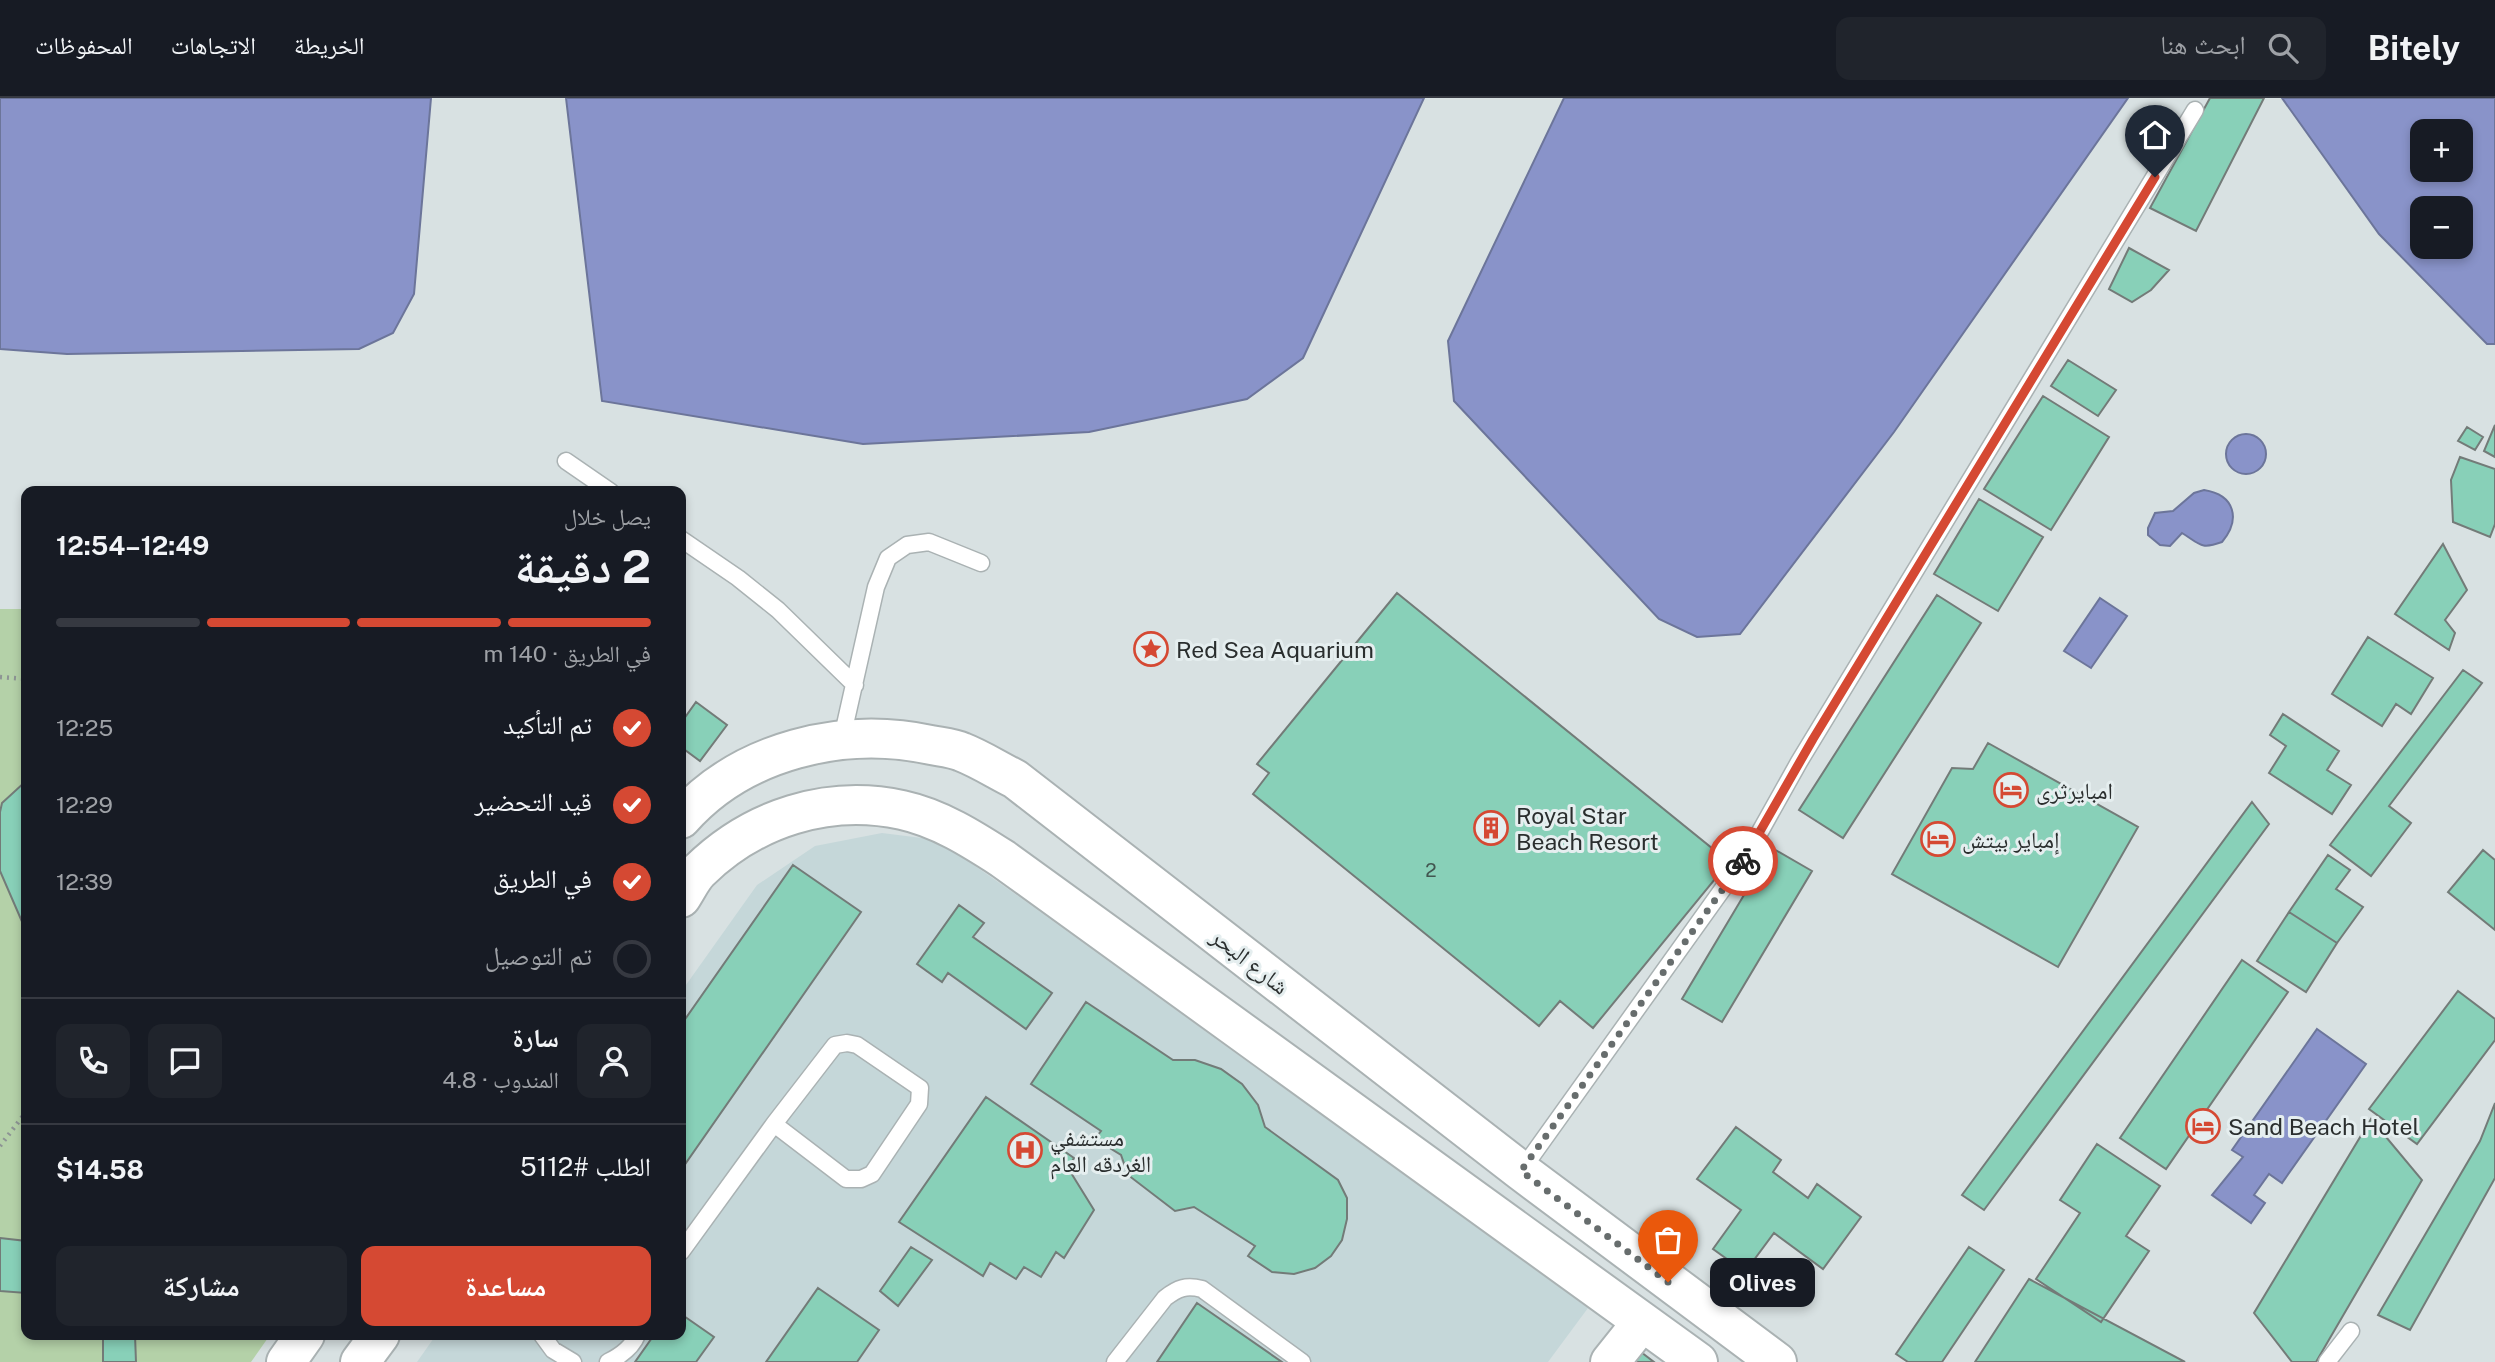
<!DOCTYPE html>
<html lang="ar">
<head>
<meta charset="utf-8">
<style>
  body { margin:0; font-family:"Public Sans","Noto Naskh Arabic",sans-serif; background:#20242c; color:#f1f3f6; direction:rtl; height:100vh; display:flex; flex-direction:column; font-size:26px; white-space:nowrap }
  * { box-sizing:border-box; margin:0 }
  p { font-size:23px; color:#9ea1a6 }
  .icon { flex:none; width:38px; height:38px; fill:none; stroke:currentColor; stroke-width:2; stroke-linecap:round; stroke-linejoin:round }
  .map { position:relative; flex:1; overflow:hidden; direction:ltr }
  .sheet { position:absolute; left:21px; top:388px; width:665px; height:854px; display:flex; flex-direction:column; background:#171b24; border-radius:14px; box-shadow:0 4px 10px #0003; direction:rtl }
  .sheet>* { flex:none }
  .buttons { position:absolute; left:2410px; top:21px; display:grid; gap:14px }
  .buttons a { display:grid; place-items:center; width:63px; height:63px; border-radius:14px; background:#171b24; box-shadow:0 4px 10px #0003; font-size:35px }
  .pin { position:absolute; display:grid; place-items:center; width:60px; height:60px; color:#fff; margin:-72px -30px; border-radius:50% 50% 50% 0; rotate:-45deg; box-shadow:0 0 7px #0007 }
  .pin .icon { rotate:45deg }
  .courier { position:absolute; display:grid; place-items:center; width:70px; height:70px; margin:-35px; border:5px solid #d54933; border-radius:50%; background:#fff; color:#222; box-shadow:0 2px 9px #0007 }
  .bubble { position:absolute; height:49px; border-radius:14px; background:#171b24; box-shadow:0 4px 10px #0003; font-size:23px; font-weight:700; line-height:49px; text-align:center; direction:rtl }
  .head em { font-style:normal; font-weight:700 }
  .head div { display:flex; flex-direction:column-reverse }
  .head { display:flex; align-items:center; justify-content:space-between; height:119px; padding:0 35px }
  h1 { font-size:46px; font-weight:700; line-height:52px }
  .bar { display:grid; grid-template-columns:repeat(4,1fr); gap:10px 7px; align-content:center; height:84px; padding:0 35px }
  .bar i { height:9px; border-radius:5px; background:#363941 }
  .bar .current { background:#d54933 }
  .bar p { grid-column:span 4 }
  .line { display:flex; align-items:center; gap:18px; padding:0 35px; border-top:2px solid #363941 }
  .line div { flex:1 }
  .round { display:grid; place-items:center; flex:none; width:74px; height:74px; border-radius:14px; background:#20242c }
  ol { padding:0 35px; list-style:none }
  li { display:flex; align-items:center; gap:21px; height:77px }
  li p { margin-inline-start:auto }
  li .icon { padding:7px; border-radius:50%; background:#d54933; color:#fff; stroke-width:4 }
  li:last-child { color:#9ea1a6 }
  li i { width:38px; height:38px; border:4px solid #363941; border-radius:50% }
  .action { display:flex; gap:14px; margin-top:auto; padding:14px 35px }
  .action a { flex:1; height:80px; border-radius:14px; background:#d54933; color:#fff; font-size:28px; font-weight:700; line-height:80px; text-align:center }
  .action a+a { background:#20242c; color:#f1f3f6 }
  header { display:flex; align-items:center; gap:42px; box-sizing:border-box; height:98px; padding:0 35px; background:#171b24; border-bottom:2px solid #363941 }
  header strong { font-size:33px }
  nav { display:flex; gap:38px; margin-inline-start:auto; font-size:24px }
  .search { width:490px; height:63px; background:#20242c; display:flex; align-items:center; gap:18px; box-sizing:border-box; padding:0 24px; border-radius:14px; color:#9ea1a6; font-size:26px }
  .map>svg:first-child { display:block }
</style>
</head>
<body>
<header>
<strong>Bitely</strong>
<div class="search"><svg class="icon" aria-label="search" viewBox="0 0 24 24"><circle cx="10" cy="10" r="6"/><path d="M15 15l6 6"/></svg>ابحث هنا</div>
<nav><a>الخريطة</a><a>الاتجاهات</a><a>المحفوظات</a></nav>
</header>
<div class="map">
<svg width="2495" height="1264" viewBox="0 0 2495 1264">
  <rect width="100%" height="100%" fill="#d8e1e2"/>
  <path fill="#c5d7d9" d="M882,735L938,742L1021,800L1588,1210L1548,1264H417L436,1237H681V894L757,787L815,748Z"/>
  <path fill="#b4d1a8" d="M0,511H26V1237H270L251,1264H0Z"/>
  <path fill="#8993c9" stroke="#6c759a" stroke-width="2" fill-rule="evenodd" d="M0,0H431L414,196L393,235L359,251L67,256L0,251Z
    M566,0H1424L1303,260L1247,301L1089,334L863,346L602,303Z
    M1564,0H2128L1894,334L1740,536L1697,539L1659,521L1454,303L1448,243Z
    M2282,0H2495V246H2487L2379,136ZM2422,33H2460V72H2422ZM2422,110H2460V149H2422Z
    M2226 356a20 20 0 1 1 40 0a20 20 0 1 1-40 0Z
    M2204,392C2235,397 2241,421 2222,444C2200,452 2200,446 2182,435L2170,448L2160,447L2148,437V430L2155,415L2173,413L2194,395Z
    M2100,500L2127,518L2091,570L2064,553Z
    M2317,931L2366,966L2282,1085L2269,1076L2254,1097L2265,1105L2251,1125L2212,1097L2243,1059L2232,1052Z"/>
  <path fill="#88d0b8" stroke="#737b78" stroke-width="2" d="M2210,0H2264L2196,133L2150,110Z
    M2129,150L2169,172L2151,192L2132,204L2109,191Z
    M2068,262L2116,292L2098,318L2051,288Z
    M2043,298L2109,339L2051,432L1984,391Z
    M2495,327V359L2484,353Z
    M2467,329L2483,339L2475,352L2458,343Z
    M2460,359L2495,371V426L2490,439L2453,424L2451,382Z
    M1979,401L2043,439L1998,513L1934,476Z
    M2443,446L2467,492L2445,522L2455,535L2449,552L2395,516Z
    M1397,495L1729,764L1593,930L1560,903L1539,928L1253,696L1269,675L1257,666Z
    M1937,497L1981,525L1843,740L1799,712Z
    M2368,539L2433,580L2411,616L2396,606L2382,628L2332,596Z
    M2463,572L2482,585L2389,708L2411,725L2371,778L2330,747Z
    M696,604L727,627L700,663L681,649V625Z
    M2283,616L2339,653L2327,672L2351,687L2332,716L2269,675L2286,648L2270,637Z
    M1988,645L2138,729L2058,869L1892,776L1952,670L1973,671Z
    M26,683V826H23L0,773V714L2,705Z
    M2252,704L2269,726L1984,1112L1962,1097Z
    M1772,750L1812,773L1722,924L1682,901Z
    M2483,752L2495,762V832L2448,794Z
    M2328,757L2350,772L2336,791L2363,809L2337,845L2289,814Z
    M793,767L861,814L681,1072V927Z
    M959,807L984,825L973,839L1052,895L1026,931L948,875L942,884L917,866Z
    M2289,814L2337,845L2306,894L2257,863Z
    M2242,862L2288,894L2166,1071L2120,1040Z
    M2458,893L2495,921V942L2417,1046L2369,1011Z
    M1086,904L1173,962H1195L1221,971L1242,986L1258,1007L1265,1029L1338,1082L1347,1100V1121L1342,1142L1331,1158L1315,1170L1294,1176L1272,1174L1248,1158L1255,1148L1194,1109L1175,1113L1128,1077L1121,1057L1095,1041L1101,1033L1031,986Z
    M986,999L1074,1060L1068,1070L1094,1112L1064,1160L1056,1154L1041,1179L1024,1169L1016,1181L990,1165L983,1178L899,1124Z
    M2495,1005V1080L2410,1232L2378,1217L2480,1043Z
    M2371,1021L2422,1082L2316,1264H2292L2254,1215Z
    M1736,1029L1781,1062L1773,1074L1808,1100L1817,1086L1861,1119L1823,1171L1774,1135L1745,1174L1713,1151L1741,1112L1697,1081Z
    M2097,1046L2160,1088L2126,1138L2149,1153L2101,1224L2036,1181L2080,1115L2060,1102Z
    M0,1140L26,1143V1195L0,1193Z
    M911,1149L932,1162L898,1208L880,1193Z
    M1969,1149L2004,1172L1942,1264H1908L1896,1256Z
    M2029,1181L2185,1264H1975Z
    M818,1190L879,1232L857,1264H766Z
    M1197,1205L1282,1264H1157Z
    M681,1216L714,1239L696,1264H635L654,1237H681Z
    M103,1237H135L136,1264H103Z
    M1637,1251L1654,1264H1628Z"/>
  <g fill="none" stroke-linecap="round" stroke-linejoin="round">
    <g stroke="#aab2b3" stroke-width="19">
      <path id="lane" d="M566,363L611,394
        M681,441L738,480L778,512L855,587
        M842,640L876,489L888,460L907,447L929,444L981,465
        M1521,1073L1747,757L1799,664L2195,12
        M681,1154L774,1026L835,947L847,945L857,947L920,990L919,1006L872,1076L861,1081H846L774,1026
        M542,1237L553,1252L573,1264
        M608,1264C620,1258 632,1250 637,1237
        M1115,1264L1165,1200C1178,1190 1186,1187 1202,1191L1302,1264
        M2327,1264L2351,1233"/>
    </g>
    <g stroke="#aab2b3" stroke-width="42">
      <path id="secondary" d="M681,721C742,652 843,628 931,647C941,649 953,650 962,654C980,661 997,672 1015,681L1521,1073L1777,1264
        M681,800C687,791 692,780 699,773C753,720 828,696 902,712C939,720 972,741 1003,761L1698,1264
        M286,1264L305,1237
        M360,1264L380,1237
        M1610,1264L1642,1224"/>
    </g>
    <path stroke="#8d9494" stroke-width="4.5" stroke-dasharray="2 5" stroke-linecap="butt" d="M0,579L26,581
      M0,1048L26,1014"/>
    <use href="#lane" stroke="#fff" stroke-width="16"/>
    <use href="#secondary" stroke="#fff" stroke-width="38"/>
  </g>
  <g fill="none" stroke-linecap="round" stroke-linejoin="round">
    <path stroke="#676d6d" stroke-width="7" stroke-dasharray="0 12.6" d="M1668,1184L1521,1073L1743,763"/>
    <path stroke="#d54933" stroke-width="9" d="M1743,763L1813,641L2155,79"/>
  </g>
  <defs>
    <g id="sight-ring" transform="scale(1.75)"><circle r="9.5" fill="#e5eeef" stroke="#d54933" stroke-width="1.5"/><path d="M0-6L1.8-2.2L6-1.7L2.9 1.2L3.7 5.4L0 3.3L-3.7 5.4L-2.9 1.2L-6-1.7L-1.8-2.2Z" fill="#d54933"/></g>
    <g id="hotel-ring" transform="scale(1.75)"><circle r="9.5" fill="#e5eeef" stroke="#d54933" stroke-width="1.5"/><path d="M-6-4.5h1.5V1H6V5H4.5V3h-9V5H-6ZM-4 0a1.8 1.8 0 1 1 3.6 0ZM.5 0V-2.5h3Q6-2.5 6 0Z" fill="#d54933"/></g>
    <g id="building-ring" transform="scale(1.75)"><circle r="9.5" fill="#e5eeef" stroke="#d54933" stroke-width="1.5"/><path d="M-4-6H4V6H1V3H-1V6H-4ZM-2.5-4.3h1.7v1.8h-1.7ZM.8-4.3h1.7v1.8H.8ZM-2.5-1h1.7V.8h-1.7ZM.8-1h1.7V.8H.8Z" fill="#d54933"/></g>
    <g id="hospital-ring" transform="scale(1.75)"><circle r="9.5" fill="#e5eeef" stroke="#d54933" stroke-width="1.5"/><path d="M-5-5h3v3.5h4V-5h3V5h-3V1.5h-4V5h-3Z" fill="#d54933"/></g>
  </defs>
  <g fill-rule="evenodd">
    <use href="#sight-ring" x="1151" y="551"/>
    <use href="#hotel-ring" x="2011" y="692"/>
    <use href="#building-ring" x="1491" y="730"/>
    <use href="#hotel-ring" x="1938" y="741"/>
    <use href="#hotel-ring" x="2203" y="1028"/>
    <use href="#hospital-ring" x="1025" y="1052"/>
  </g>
  <g text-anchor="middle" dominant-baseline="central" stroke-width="6" stroke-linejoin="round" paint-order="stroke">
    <g font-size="19" fill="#425650">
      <text x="1431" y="772">2</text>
    </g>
    <g font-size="23" fill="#2a2e2e" stroke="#e5eeef" text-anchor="start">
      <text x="1176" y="551">Red Sea Aquarium</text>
      <text x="2036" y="692">امبايرثرى</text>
      <text x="1516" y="717">Royal Star<tspan x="1516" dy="26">Beach Resort</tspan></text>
      <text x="1962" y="741">إمباير بيتش</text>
      <text x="2228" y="1028">Sand Beach Hotel</text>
      <text x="1050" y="1039">مستشفي<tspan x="1050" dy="26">الغردقه العام</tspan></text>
    </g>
    <g font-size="23" fill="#2a2e2e" stroke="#e5eeef">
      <text transform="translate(1250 863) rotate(38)">شارع البحر</text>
    </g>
  </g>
</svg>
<div class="buttons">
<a>+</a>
<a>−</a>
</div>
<div class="pin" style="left:1668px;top:1184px;background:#ea580c"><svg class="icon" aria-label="bag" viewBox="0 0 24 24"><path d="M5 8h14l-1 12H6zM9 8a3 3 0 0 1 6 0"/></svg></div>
<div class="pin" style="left:2155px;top:79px;background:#1f2937"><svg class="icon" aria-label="home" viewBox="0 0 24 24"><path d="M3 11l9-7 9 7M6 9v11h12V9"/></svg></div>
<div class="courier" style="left:1743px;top:763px"><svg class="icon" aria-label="bike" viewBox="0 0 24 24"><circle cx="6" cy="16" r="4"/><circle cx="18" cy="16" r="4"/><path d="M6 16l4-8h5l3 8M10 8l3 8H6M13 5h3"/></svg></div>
<div class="bubble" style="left:1710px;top:1160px;width:105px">Olives</div>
<section class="sheet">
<div class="head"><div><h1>2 دقيقة</h1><p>يصل خلال</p></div><em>12:49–12:54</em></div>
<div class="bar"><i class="current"></i><i class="current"></i><i class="current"></i><i></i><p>في الطريق · 140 m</p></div>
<ol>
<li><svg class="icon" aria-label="check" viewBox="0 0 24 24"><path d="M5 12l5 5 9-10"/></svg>تم التأكيد<p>12:25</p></li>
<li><svg class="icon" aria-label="check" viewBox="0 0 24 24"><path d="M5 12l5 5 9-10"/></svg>قيد التحضير<p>12:29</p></li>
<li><svg class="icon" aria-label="check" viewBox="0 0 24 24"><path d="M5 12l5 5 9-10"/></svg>في الطريق<p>12:39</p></li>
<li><i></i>تم التوصيل</li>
</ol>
<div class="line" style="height:126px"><a class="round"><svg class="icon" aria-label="person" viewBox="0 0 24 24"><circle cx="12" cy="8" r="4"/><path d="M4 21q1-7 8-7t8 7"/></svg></a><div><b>سارة</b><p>المندوب · 4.8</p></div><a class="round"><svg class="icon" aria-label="chat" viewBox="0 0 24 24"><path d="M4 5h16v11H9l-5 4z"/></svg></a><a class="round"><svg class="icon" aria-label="phone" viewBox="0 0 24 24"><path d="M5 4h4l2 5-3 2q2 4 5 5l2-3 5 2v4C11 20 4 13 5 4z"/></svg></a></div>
<div class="line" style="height:91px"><div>الطلب #5112</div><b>$14.58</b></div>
<div class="action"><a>مساعدة</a><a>مشاركة</a></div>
</section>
</div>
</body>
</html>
